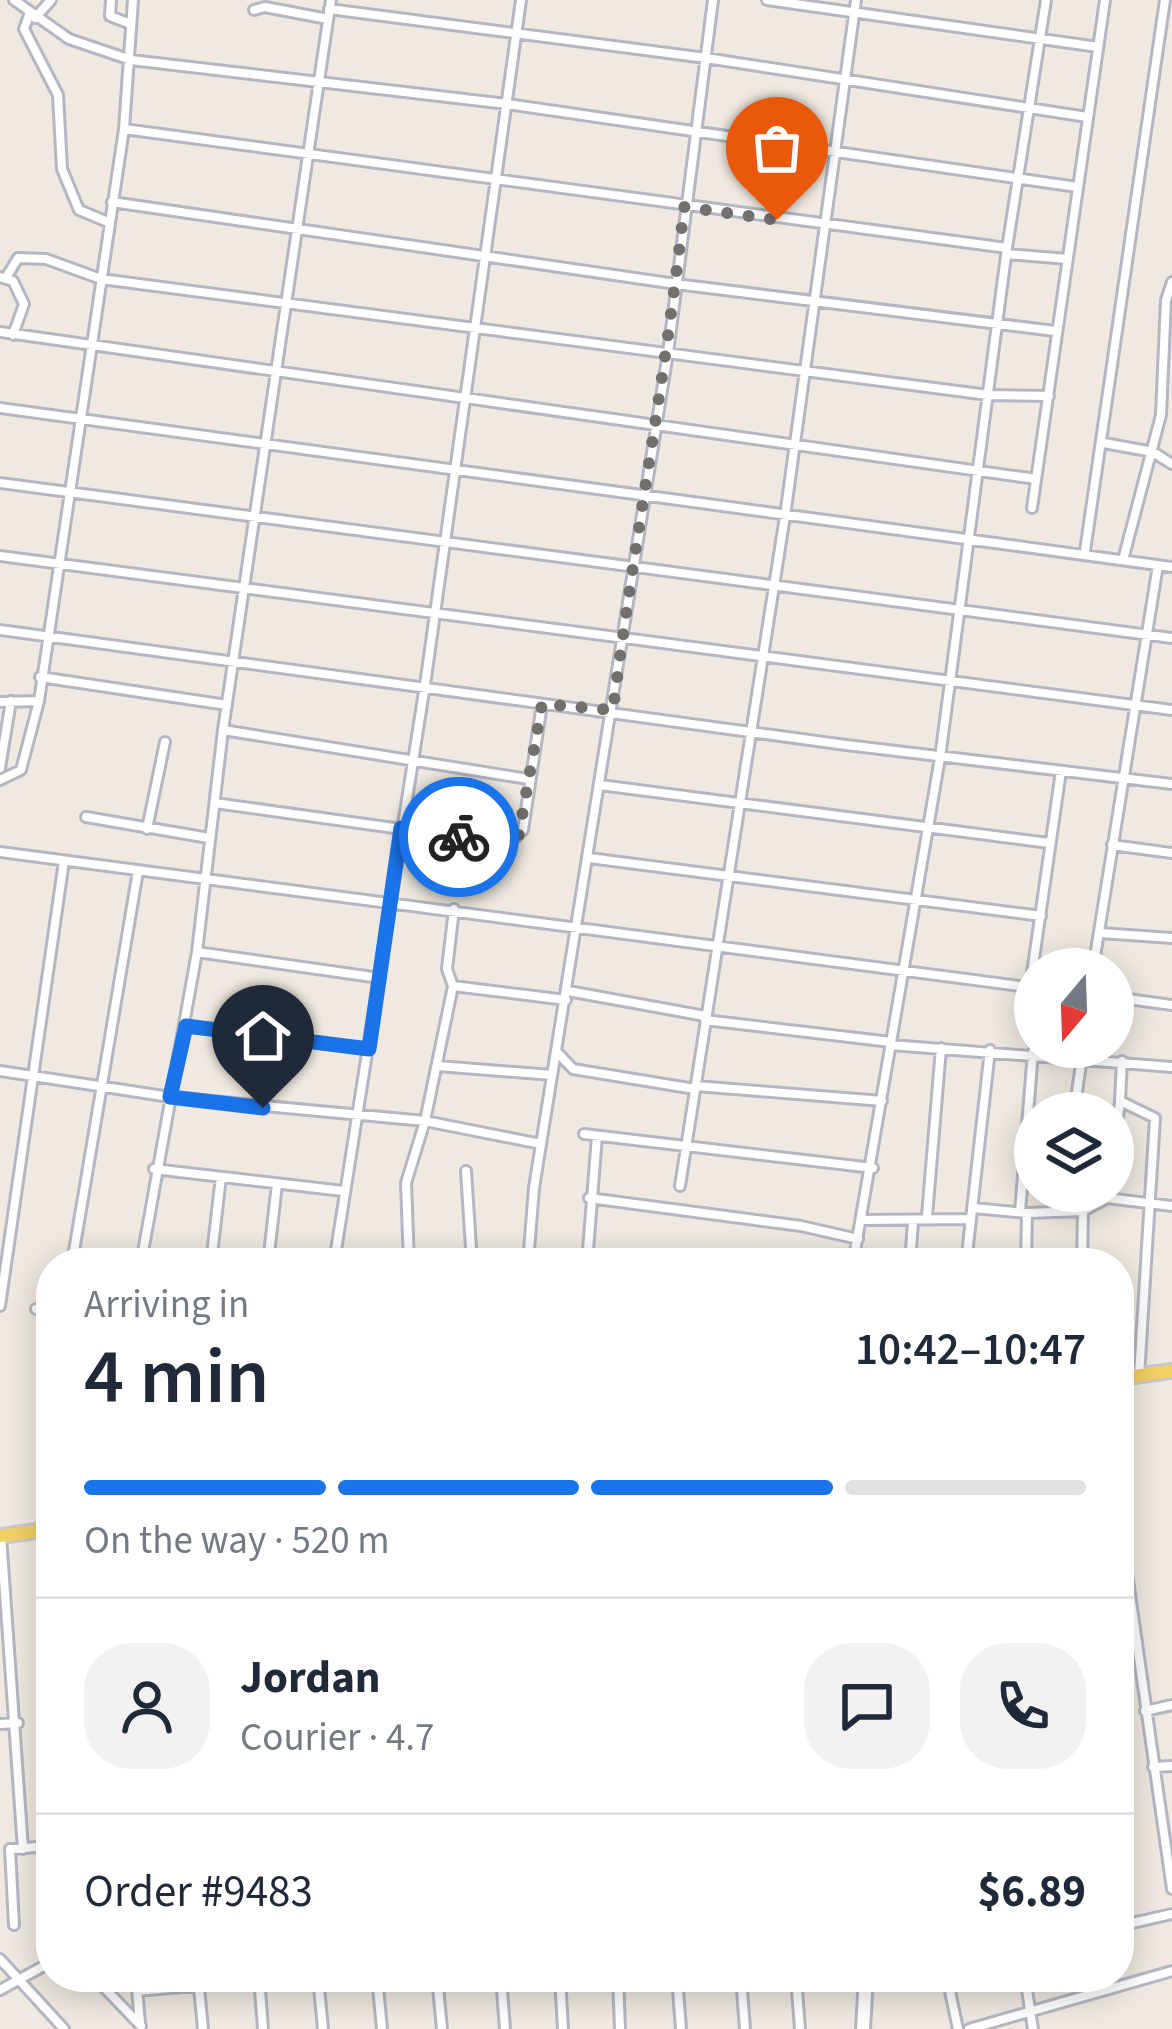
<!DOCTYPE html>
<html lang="en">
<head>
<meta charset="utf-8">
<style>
  body { margin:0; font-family:"Source Sans 3",sans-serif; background:#f2f2f3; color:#1f2937; height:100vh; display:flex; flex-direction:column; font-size:45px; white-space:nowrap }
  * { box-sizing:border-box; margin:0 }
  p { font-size:39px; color:#747a83 }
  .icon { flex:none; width:66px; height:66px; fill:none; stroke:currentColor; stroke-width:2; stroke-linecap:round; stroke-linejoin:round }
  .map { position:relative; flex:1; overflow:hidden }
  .side { position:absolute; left:36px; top:1248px; width:1098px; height:744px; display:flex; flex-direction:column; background:#fff; border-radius:48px; box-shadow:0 6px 30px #0003 }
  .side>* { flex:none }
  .needle { width:78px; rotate:199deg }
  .tools { position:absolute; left:1014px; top:948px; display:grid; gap:24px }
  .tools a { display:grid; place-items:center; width:120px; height:120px; border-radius:50%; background:#fff; box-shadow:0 6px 30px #0003; font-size:60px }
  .pin { position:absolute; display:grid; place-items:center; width:102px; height:102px; color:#fff; margin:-123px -51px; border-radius:50% 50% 50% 0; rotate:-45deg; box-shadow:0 0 12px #0007 }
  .pin .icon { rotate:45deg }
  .courier { position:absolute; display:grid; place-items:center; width:120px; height:120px; margin:-60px; border:9px solid #1a73e8; border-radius:50%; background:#fff; color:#222; box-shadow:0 3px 15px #0007 }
  .head em { font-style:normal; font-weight:600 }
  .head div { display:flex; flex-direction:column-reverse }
  .head { display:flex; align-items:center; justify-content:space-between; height:204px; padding:0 48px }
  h1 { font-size:78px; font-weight:600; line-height:90px }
  .bar { display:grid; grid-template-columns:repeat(4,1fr); gap:18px 12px; align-content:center; height:144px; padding:0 48px }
  .bar i { height:15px; border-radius:9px; background:#e0e1e3 }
  .bar .selected { background:#1a73e8 }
  .bar p { grid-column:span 4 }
  .line { display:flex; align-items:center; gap:30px; padding:0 48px; border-top:3px solid #e0e1e3 }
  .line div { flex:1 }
  .round { display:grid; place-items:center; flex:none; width:126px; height:126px; border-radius:48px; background:#f2f2f3 }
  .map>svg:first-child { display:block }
</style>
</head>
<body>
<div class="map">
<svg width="1172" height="2029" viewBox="0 0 1172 2029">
  <rect width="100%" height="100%" fill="#efe9e1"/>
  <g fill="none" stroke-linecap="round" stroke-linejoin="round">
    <g stroke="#b4b7c1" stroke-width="14">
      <path id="street" d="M14,0L69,39L131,60L507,104L1077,187
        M111,0L110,16L128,23
        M767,0L1098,47
        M329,9L706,58L1087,117
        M254,10L265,7L328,19
        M29,15L24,29L58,95L62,169L79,210L108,222
        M35,18L51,0
        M124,129L1007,248
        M112,202L676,284L1055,331
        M1006,254L1068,259
        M7,276L18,258L46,259L101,279L988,395L1049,396
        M0,277L13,281L24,304L13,335
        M0,332L1036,479
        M0,408L1172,567
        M1104,443L1153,452L1172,464
        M0,483L1172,638
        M1032,508L1105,0
        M1085,551L1165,0
        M0,556L1172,710
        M1123,560L1161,415L1166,300L1172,282
        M0,630L846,745L1172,784
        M40,677L227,705
        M0,702L39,701
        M223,730L528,779
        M0,768L11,701
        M0,780L21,770L39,701L124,129L133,0
        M600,785L1049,843
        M215,803L509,844L523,830L542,704
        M86,817L209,838
        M147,829L165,742
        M1112,845L1172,853
        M0,852L1035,988
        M589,858L1041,916
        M1100,933L1172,938
        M197,952L380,978
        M1093,969L1158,565
        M453,986L566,1000
        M1030,987L1061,771
        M568,991L705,1016
        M1113,997L1172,1005
        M705,1020L891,1042
        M186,1026L369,1049
        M891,1045L1172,1067
        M558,1053L573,1069L695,1089
        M1122,1061L1120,1101L1155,1118L1139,1376
        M438,1066L552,1075
        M0,1071L170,1097L425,1121L541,1144
        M696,1086L882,1101
        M1074,1113L1082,1057
        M584,1134L873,1168
        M1113,1157L1120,1102
        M154,1169L343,1191
        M466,1171L472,1263
        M680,1186L785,516L856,0
        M589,1198L801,1226L858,1239
        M973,1208L1027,1213L1083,1211L1082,1263
        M1067,1211L1068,1191
        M1083,1211L1107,1198L1172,1206
        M1020,1212L1033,1052
        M927,1216L941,1048
        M861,1220L969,1219
        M72,1263L138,871
        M141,1263L197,952L223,730L331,0
        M211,1263L221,1177
        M268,1263L277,1184
        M334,1263L425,685L521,0
        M409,1263L406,1183L425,1121L453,986L447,969L454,909
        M528,1263L534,1188L668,353L713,0
        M587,1263L597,1136
        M853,1263L940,758L1007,248L1046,0
        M910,1263L913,1222
        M966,1263L990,1050
        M1026,1263L1027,1213
        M0,1306L64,861
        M36,1309L51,1308
        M1119,1517L1172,1889
        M49,1529L51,1500
        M1,1536L23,1849
        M1145,1711L1172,1705
        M0,1724L18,1723
        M1153,1767L1172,1766
        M14,1925L10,1849L51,1846
        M1119,1926L1172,1914
        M0,1959L64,2029
        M94,1977L141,2026
        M136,1977L140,2023
        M198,1977L203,2029
        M259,1977L263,2029
        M318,1977L323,2029
        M377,1977L382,2029
        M437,1977L442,2029
        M501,1977L505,2029
        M560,1977L563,2029
        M618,1977L620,2029
        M677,1977L681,2029
        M741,1977L745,2029
        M796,1977L800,2029
        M947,1977L958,2029
        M1025,1977L1033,2029
        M0,1990L51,1962
        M137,1991L294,1977
        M969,2029L1172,1971"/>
    </g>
    <g stroke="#b4b7c1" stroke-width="18">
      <path id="secondary" d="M863,2029L866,1977"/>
    </g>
    <g stroke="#c9c9c9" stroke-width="18">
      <path id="primary" d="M1119,1378L1172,1371
        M0,1536L51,1529"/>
    </g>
    <use href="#street" stroke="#fff" stroke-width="8"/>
    <use href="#secondary" stroke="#fff" stroke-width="12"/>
    <use href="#primary" stroke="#f2d163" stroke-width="12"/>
  </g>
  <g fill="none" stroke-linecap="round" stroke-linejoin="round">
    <path stroke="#726f6d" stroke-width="12" stroke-dasharray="0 21.6" d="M459,837L509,844L518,839L542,704L613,710C634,542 666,376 684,207L777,220"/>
    <path stroke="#1a73e8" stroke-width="15" d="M263,1108L170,1097L186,1026L369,1049L401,828L459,837"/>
  </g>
</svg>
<div class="tools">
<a><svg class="needle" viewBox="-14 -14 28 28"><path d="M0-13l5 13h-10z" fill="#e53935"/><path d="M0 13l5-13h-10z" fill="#747a83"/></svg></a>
<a><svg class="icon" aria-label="layers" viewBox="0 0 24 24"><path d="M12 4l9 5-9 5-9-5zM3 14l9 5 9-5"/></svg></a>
</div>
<div class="pin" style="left:777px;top:220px;background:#ea580c"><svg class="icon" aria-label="bag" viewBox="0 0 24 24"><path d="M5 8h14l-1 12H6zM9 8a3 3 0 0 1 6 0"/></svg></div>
<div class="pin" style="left:263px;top:1108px;background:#1f2937"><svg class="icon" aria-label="home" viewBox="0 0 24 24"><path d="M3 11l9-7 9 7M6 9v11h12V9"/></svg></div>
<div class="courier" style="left:459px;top:837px"><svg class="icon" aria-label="bike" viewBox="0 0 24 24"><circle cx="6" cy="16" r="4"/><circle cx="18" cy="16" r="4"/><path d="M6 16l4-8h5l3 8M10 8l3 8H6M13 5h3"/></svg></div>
<section class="side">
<div class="head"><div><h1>4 min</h1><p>Arriving in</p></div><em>10:42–10:47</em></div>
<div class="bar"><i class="selected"></i><i class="selected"></i><i class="selected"></i><i></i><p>On the way · 520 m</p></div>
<div class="line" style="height:216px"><a class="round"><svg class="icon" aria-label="person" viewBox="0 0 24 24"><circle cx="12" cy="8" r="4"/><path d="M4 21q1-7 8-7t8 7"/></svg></a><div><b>Jordan</b><p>Courier · 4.7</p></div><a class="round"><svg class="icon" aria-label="chat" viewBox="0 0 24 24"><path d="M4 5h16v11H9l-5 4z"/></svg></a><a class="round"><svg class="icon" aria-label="phone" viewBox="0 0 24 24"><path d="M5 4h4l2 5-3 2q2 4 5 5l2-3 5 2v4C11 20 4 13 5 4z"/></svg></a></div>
<div class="line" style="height:156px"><div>Order #9483</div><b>$6.89</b></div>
</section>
</div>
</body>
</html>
